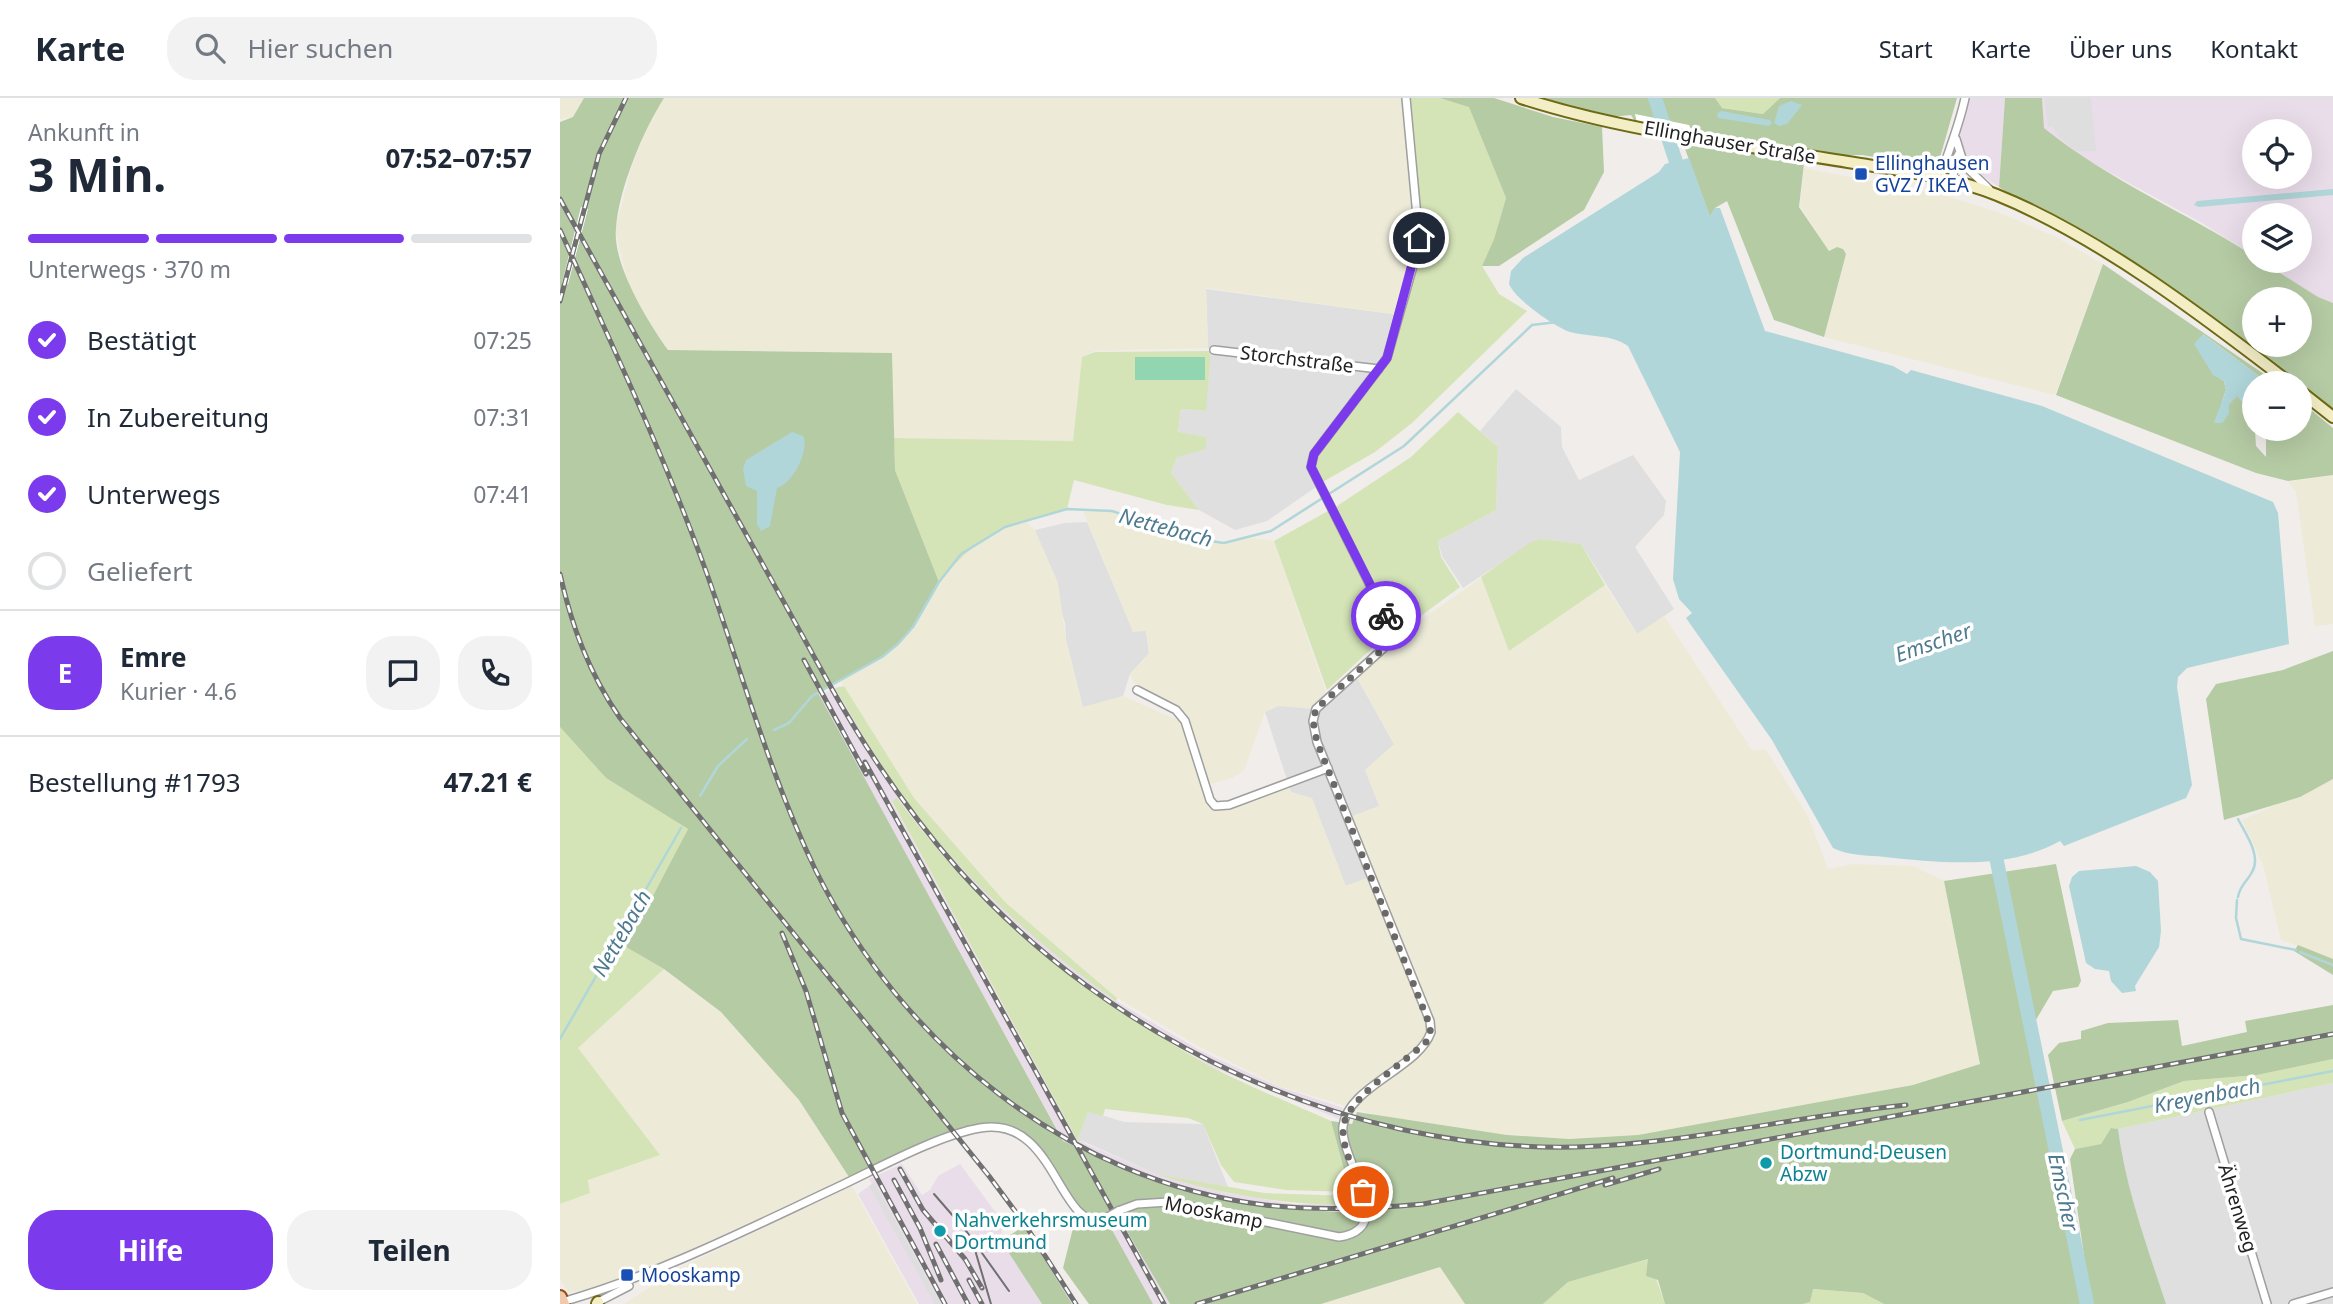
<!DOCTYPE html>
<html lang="de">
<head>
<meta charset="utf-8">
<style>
  body { margin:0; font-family:"Noto Sans",sans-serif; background:#f2f2f3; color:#1f2937; height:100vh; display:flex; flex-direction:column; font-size:26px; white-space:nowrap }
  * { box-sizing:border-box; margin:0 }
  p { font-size:23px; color:#747a83 }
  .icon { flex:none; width:38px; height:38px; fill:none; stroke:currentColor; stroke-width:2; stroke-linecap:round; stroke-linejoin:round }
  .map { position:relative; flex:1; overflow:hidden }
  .side { display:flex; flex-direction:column; background:#fff; width:560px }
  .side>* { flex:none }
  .tools { position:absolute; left:1682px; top:21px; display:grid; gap:14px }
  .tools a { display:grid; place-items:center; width:70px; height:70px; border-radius:50%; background:#fff; box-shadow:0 7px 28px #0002; font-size:35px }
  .pin { position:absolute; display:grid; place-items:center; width:60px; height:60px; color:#fff; margin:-30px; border:4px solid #fff; border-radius:50%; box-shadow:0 2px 7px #0007 }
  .courier { position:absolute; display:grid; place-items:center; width:70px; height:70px; margin:-35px; border:5px solid #7c3aed; border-radius:50%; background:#fff; color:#222; box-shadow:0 2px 9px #0007 }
  .overview em { font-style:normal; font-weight:700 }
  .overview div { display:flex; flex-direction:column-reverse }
  .overview { display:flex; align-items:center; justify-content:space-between; height:119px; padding:0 28px }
  h1 { font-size:46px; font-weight:700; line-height:52px }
  .bar { display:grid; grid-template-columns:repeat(4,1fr); gap:10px 7px; align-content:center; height:84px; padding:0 28px }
  .bar i { height:9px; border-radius:5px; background:#e0e1e3 }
  .bar .active { background:#7c3aed }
  .bar p { grid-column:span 4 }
  .line { display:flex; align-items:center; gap:18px; padding:0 28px; border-top:2px solid #e0e1e3 }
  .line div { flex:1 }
  .round { display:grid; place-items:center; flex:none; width:74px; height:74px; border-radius:28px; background:#f2f2f3 }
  ol { padding:0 28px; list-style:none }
  li { display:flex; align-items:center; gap:21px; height:77px }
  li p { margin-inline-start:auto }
  li .icon { padding:7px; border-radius:50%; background:#7c3aed; color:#fff; stroke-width:4 }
  li:last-child { color:#747a83 }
  li i { width:38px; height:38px; border:4px solid #e0e1e3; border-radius:50% }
  .cta { display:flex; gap:14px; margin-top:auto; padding:14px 28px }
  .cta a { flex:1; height:80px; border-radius:28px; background:#7c3aed; color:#fff; font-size:28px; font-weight:700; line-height:80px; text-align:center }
  .cta a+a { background:#f2f2f3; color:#1f2937 }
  header { display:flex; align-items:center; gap:42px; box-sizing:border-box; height:98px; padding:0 35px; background:#fff; border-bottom:2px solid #e0e1e3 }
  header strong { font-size:33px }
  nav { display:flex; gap:38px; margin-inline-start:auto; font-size:24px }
  .search { width:490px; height:63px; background:#f2f2f3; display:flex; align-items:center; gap:18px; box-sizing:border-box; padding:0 24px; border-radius:28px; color:#747a83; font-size:26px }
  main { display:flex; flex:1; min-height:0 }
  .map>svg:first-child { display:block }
</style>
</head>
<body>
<header>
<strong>Karte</strong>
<div class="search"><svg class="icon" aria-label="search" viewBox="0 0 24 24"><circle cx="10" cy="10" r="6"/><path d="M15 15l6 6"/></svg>Hier suchen</div>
<nav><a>Start</a><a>Karte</a><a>Über uns</a><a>Kontakt</a></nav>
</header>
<main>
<section class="side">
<div class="overview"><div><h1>3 Min.</h1><p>Ankunft in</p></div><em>07:52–07:57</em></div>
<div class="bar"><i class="active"></i><i class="active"></i><i class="active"></i><i></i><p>Unterwegs · 370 m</p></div>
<ol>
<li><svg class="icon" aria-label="check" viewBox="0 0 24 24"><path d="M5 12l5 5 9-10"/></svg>Bestätigt<p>07:25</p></li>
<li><svg class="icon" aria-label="check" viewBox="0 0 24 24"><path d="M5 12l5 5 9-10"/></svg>In Zubereitung<p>07:31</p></li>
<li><svg class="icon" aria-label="check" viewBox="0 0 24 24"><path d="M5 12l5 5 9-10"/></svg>Unterwegs<p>07:41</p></li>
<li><i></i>Geliefert</li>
</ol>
<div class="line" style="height:126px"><b class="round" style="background:#7c3aed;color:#fff">E</b><div><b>Emre</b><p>Kurier · 4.6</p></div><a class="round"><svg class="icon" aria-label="chat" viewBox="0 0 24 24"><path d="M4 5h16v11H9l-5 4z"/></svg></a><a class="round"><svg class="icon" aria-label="phone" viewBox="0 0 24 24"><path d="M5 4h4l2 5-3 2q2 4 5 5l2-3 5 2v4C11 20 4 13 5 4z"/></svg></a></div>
<div class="line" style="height:91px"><div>Bestellung #1793</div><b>47.21 €</b></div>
<div class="cta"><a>Hilfe</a><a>Teilen</a></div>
</section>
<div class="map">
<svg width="1773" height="1206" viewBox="0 0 1773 1206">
  <rect width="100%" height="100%" fill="#f1edea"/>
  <path fill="#e0dfdf" d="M646,191L839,217L830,251L755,381L756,389L707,423L675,432L639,412L611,375L617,359L645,339L618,335L621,311L645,313L651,253L648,250Z
    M956,291L1001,329L1002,349L1019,382L1073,357L1106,403L1104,417L1075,449L1114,511L1078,537L1021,446L980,441L969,446L903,490L882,458L878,443L936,412L938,349L920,333Z
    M527,424L573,533H586L589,555L570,576L563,598L523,610L506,542L505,525L475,432L505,425Z
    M795,576L834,646L819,708L812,779L785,788L752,701L731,694L705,614L718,608H752Z
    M1773,985V1206H1606L1576,1117L1563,1065L1558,1031Z
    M528,1013L564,1024L643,1026L668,1089L596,1076L518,1041Z"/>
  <path fill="#e9dde9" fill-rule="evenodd" d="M1407,0H1445L1439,89L1405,66L1398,40Z
    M1482,0H1773V205L1758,199L1701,163H1740V117H1694V158L1642,125L1516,56L1484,30ZM1694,33H1740V79H1694Z
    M275,590L339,693L363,725L433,802L497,858L556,903L641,953L717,988L783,1010L779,1021L652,969L527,891L458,835L389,765L338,701L332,704L517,1042L596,1076L667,1095L733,1106L802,1107L789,1115L692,1107L620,1092L523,1054L610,1206H593L259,598Z
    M400,1039L456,1111L517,1206H512L464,1128L396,1041Z
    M342,1066L362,1097L370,1092L378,1078L400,1066L442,1123L441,1143L482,1206H359L298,1096L312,1086L309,1081Z"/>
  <path fill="#edebd8" d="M0,0H24L13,19L0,21Z
    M104,0H845L859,140L839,217L646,190L648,250L535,253L522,259L513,343L334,340L331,255L108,252L90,227L68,185L55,132L72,67L91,21Z
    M1244,70L1383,97L1438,114L1496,139L1543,166L1495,297L1264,239L1286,156L1269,154L1240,108Z
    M1773,377V526L1755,528L1736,394L1728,384Z
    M522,411L552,413L637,441L664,445L690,440L714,443L768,600L756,611L718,608L705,614L684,673L672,680L650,686L626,615L573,584L570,576L589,555L586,533L573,534Z
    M464,422L475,432L498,485L506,542L523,609L563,598L622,624L650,705L655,710L728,687L731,694L752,700L786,788L812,778L787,720L819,708L805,672L834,646L795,576L836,539L921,480L949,553L1045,487L1077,536L1104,518L1192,652H1206L1248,718L1268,771L1292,766L1353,768L1384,783L1420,966L1353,987L1147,1026L1078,1037L1009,1041L947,1037L816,1017L719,988L634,946L557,900L445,804L354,700L280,582L322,559L401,456L445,429Z
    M1773,681V861L1721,842L1703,767L1682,722Z
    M104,871L161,914L239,1002L289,1079L89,1171L28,1192L8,1194L0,1181V1106L30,1095L18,950Z
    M292,1088L357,1206H64L124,1168Z
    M880,1169L905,1206H761Z"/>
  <path fill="#d4e4b7" d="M846,0H880L909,8L946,100L934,141L922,168L939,196L967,213L852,325L815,354L761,385L755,381L754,356L827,260L857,154Z
    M1155,0H1220L1203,16L1163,10L1158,8Z
    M651,253L646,313L621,311L618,334L646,339V351L617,359L611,375L639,412L607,407L514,382L507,411C449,425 418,436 379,484L335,372L334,340L513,343L522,259L535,254Z
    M898,314L938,349L936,412L878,443L881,459L900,489L846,529L837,527L767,592L714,443L777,408L851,359Z
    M980,441L1021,446L1045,487L949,553L921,479L969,445Z
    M284,588L354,700L445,804L557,900L556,903C474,844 398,776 339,694C316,660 296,625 275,590Z
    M0,629L46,680L128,731L66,849L104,871L18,950L100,1057L28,1082L30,1095L0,1106Z
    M337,700C420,813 528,900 650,968C689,989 731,1005 771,1023L790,1094L726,1092L674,1084L661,1067L643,1026L628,1020L545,1011L543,1018L528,1014L518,1041L525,1045L517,1042L332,703Z
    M1773,961V985L1558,1031L1551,1030L1541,1046L1515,1051L1502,1023L1568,1004L1624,983L1697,977Z
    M596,1076L704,1095L790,1098L789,1107C722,1107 660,1096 596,1076Z
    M1089,1161L1105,1206H983L1008,1184Z
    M1252,1191L1303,1195L1324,1206H1243L1250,1204Z"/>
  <path fill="#b5cba4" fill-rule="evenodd" d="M24,0H104C83,33 59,90 56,130C52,166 88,224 108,252L332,255L335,372L379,484C366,505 356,530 337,547C314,568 283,578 258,595L503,1043L585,1080L620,1092L692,1107L789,1115L790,1094L771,1023L792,1026L797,1014L947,1037L1009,1041L1078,1037L1353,987L1420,966L1384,783L1496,766L1521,883L1518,889L1493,893L1470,932L1488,1039L1523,1206H1324L1303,1195L1253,1191L1250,1204L1243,1206H1105L1098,1182L1086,1178L1088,1161L1008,1184L983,1206H905L880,1169L761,1206H610L558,1118L546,1121L593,1206H529L503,1170L517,1114C502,1089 475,1034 444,1026C432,1023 418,1027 406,1030L289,1079L239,1002L161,914L104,871L66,849L128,731L46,680L0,629V24L13,19Z
    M880,0H934L993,19L1042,29L1044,74L1024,112L939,168H922L934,141L946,100L909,9Z
    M964,0H1155L1162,10L1203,16L1220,0H1397L1379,63L1374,68L1302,57H1245L1239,109L1269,153L1277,149L1283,151L1286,156L1264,239L1214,222L1167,103L1155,110L1150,119L1117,29L1077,27L1071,17L1041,20Z
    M1445,0H1482L1484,30C1548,82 1625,114 1694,158V163H1701L1758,199L1773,205V319L1740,293V285H1730L1667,238L1439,89ZM1694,201H1740V247H1694Z
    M1543,166L1717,285H1708L1643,236C1644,257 1645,272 1664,283L1666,292L1662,303L1669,306L1677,297L1694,318L1696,348L1706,359V331H1740V303L1773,330V377L1728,383L1696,375L1496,297Z
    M1773,553V681L1740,699L1664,722L1646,601L1656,586L1723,572Z
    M1738,847L1773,861V877L1734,853Z
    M1773,907V961L1697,977L1624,983L1568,1004L1502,1023L1488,957L1499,945L1521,941V933L1548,925L1618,922L1622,948L1687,934L1685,923Z
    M1551,1030L1558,1031C1566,1092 1587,1148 1606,1206H1531L1510,1061L1515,1051L1541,1046Z
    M464,1128L512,1206H482L441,1143Z"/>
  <path fill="#92d5b1" d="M575,259H645V282H575Z"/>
  <path fill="#dedede" d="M1485,0H1531L1536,53H1516L1497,37L1493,28L1488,29Z
    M314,1085L381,1206H375L309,1088Z"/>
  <path fill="#b0d6d9" d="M1231,3L1242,7L1227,26L1219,28L1214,25L1219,8Z
    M1161,13L1210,22L1212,25L1209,28L1158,20L1157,16Z
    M1129,60L1150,118L1155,110H1160L1205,233L1333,268L1347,276L1351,272L1482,308L1713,404L1718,415L1729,546L1627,570L1618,579L1617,589L1632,687L1626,700L1504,748L1500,743C1449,772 1381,765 1325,759C1308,757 1288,758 1273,750L1212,642L1126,520L1132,515L1119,501L1113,481L1120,354L1068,248C1052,236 1027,239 1010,234C994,228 956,202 949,186L951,173L963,160L1099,74L1105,66Z
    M1773,91V97L1639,109L1634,107L1637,103Z
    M1643,236L1708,285H1694V318L1677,298L1669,306V316L1662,325H1654L1666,292L1664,283L1653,277L1634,246Z
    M232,334L243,338C250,353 232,386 217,390L210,428L201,433L197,426V393L186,388L183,371L186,362Z
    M1576,768L1590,774L1598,783L1601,833L1599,849L1575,888L1576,893L1562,895L1551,883L1549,873L1535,871L1526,865L1509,788L1512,779L1519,773Z"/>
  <path fill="#fff" d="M1075,16L1129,27L1140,49L1080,38Z
    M21,109L28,111L8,186L2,185Z"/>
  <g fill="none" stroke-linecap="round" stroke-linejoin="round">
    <path stroke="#b0d6d9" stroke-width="2.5" d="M214,632L229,625L252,598L322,559L338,546L353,529L379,484L401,456L445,429L507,411L552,413L637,441L664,445L711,433L844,348L972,227L997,224
      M140,698L158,668L187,641
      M1678,799C1680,787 1687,784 1692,774C1702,758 1685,735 1678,721
      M1677,802L1676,820L1681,841L1736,852
      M1740,854L1773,867
      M0,941L121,730
      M1520,1022L1773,973"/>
    <path stroke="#b0d6d9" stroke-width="14" d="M1095,0L1121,79
      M1433,744L1527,1206"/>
    <g stroke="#9f9f9f" stroke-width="10">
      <path id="street" d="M1396,41L1404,67L1429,91
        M1380,81C1388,53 1399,29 1405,0
        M1391,84L1398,57
        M654,252L819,271
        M577,592L616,612L625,623L650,702L655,708L669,707L768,670
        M1649,1014L1707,1206
        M558,1113L577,1106L608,1104L779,1139C840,1130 779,1062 783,1028C788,988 859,970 871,934L870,923L757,644L753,623L756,611L836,539L751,369L754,356L827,260L857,154L859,140L846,0
        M2,1204C100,1176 190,1130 282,1087C322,1068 379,1037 420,1030C497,1016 499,1139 546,1120
        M36,1205L69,1188
        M1733,1206L1773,1194"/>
    </g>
    <g stroke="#6e6a13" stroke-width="14">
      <path id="secondary" d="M961,0C1066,34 1179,46 1288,64C1336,72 1391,78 1437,97C1538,138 1643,218 1730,285
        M1740,293L1773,319
        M37,1206L38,1204"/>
    </g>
    <g stroke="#8d5113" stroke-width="16">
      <path id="primary" d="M0,1199L3,1206"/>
    </g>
    <use href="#street" stroke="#fff" stroke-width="7"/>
    <use href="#secondary" stroke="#f3eec6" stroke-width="10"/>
    <use href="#primary" stroke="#f1caae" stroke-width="12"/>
    <path stroke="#707070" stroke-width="2" d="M374,1096L407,1134L449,1193
      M415,1152L431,1206"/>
    <g stroke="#707070" stroke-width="5">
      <path id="rail" d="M0,101L272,591C308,655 349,715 398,771C550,942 785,1054 1016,1049C1127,1046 1236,1018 1346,1007
        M0,132C51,245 105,359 147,476C182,575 210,678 256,773C343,947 508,1083 705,1107C758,1113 810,1111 863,1106L1773,936
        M0,203L39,56L66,0
        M0,476C12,529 29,575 60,620L429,1078L464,1125L516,1206
        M244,562L306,676
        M305,664L604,1206
        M222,835L246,893L282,1015L385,1206
        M340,1071L363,1112L405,1161L422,1190
        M334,1082L360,1130L381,1182
        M1045,1087L1099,1071
        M376,1146L408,1206
        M409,1182L422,1206
        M637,1206L1053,1080"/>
    </g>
    <use href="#rail" stroke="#fff" stroke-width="2.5" stroke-dasharray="8" stroke-linecap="butt"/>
    <g stroke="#9f9f9f" stroke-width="10" stroke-linecap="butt">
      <path id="street-bridge" d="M546,1120L558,1113"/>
    </g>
    <use href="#street-bridge" stroke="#fff" stroke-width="7"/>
  </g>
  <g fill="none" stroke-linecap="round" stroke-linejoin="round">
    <path stroke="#6a6968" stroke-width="7" stroke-dasharray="0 12.6" d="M803,1094C795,1075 783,1053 783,1032C783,1002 847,963 867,943L871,930L757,644L753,623L756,611L836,539L826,518"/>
    <path stroke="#7c3aed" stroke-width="9" d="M826,518L751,369L754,356L827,260L859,140"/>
  </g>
  <g fill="#1a4fb4" stroke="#fff" stroke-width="2.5">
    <rect x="1294" y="69" width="14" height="14" rx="3.5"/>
    <rect x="60" y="1170" width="14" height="14" rx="3.5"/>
  </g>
  <g fill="#0f9aa8" stroke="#fff" stroke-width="2.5">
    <circle cx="1206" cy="1065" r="7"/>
    <circle cx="380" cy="1133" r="7"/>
  </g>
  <g text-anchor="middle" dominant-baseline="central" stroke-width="7" stroke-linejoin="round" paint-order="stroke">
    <g font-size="19" fill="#222" stroke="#fff">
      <text transform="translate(1170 44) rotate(10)">Ellinghauser Straße</text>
      <text transform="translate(737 261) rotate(7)">Storchstraße</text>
      <text transform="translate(1678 1110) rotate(73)">Ährenweg</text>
      <text transform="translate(654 1114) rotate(11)">Mooskamp</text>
    </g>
    <g font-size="19" fill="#164399" stroke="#fff" text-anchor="start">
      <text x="1315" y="65">Ellinghausen<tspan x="1315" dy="22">GVZ / IKEA</tspan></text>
      <text x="81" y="1177">Mooskamp</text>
    </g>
    <g font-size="19" fill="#0d838f" stroke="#fff" text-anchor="start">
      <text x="1220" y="1054">Dortmund-Deusen<tspan x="1220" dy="22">Abzw</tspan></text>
      <text x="394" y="1122">Nahverkehrsmuseum<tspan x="394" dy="22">Dortmund</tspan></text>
    </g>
    <g font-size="21" font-style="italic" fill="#4e7a90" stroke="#fff">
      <text transform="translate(606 429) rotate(15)">Nettebach</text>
      <text transform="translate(1373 544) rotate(-19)">Emscher</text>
      <text transform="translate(61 835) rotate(-60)">Nettebach</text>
      <text transform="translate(1647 997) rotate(-11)">Kreyenbach</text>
      <text transform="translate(1504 1094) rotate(78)">Emscher</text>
    </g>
  </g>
</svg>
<div class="tools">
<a><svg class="icon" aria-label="locate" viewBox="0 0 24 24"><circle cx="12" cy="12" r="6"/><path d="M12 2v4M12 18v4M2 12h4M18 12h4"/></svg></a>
<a><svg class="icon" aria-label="layers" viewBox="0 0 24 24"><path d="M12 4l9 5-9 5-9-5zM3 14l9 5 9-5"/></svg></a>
<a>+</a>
<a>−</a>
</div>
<div class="pin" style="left:803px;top:1094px;background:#ea580c"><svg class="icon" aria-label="bag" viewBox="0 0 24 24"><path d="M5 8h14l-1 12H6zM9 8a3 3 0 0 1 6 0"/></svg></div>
<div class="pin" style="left:859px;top:140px;background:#1f2937"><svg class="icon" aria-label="home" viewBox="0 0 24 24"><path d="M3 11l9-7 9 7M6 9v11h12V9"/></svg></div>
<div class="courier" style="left:826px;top:518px"><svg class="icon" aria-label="bike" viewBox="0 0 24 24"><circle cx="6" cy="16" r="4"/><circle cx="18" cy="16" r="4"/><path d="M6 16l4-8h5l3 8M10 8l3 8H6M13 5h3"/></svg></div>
</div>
</main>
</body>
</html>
